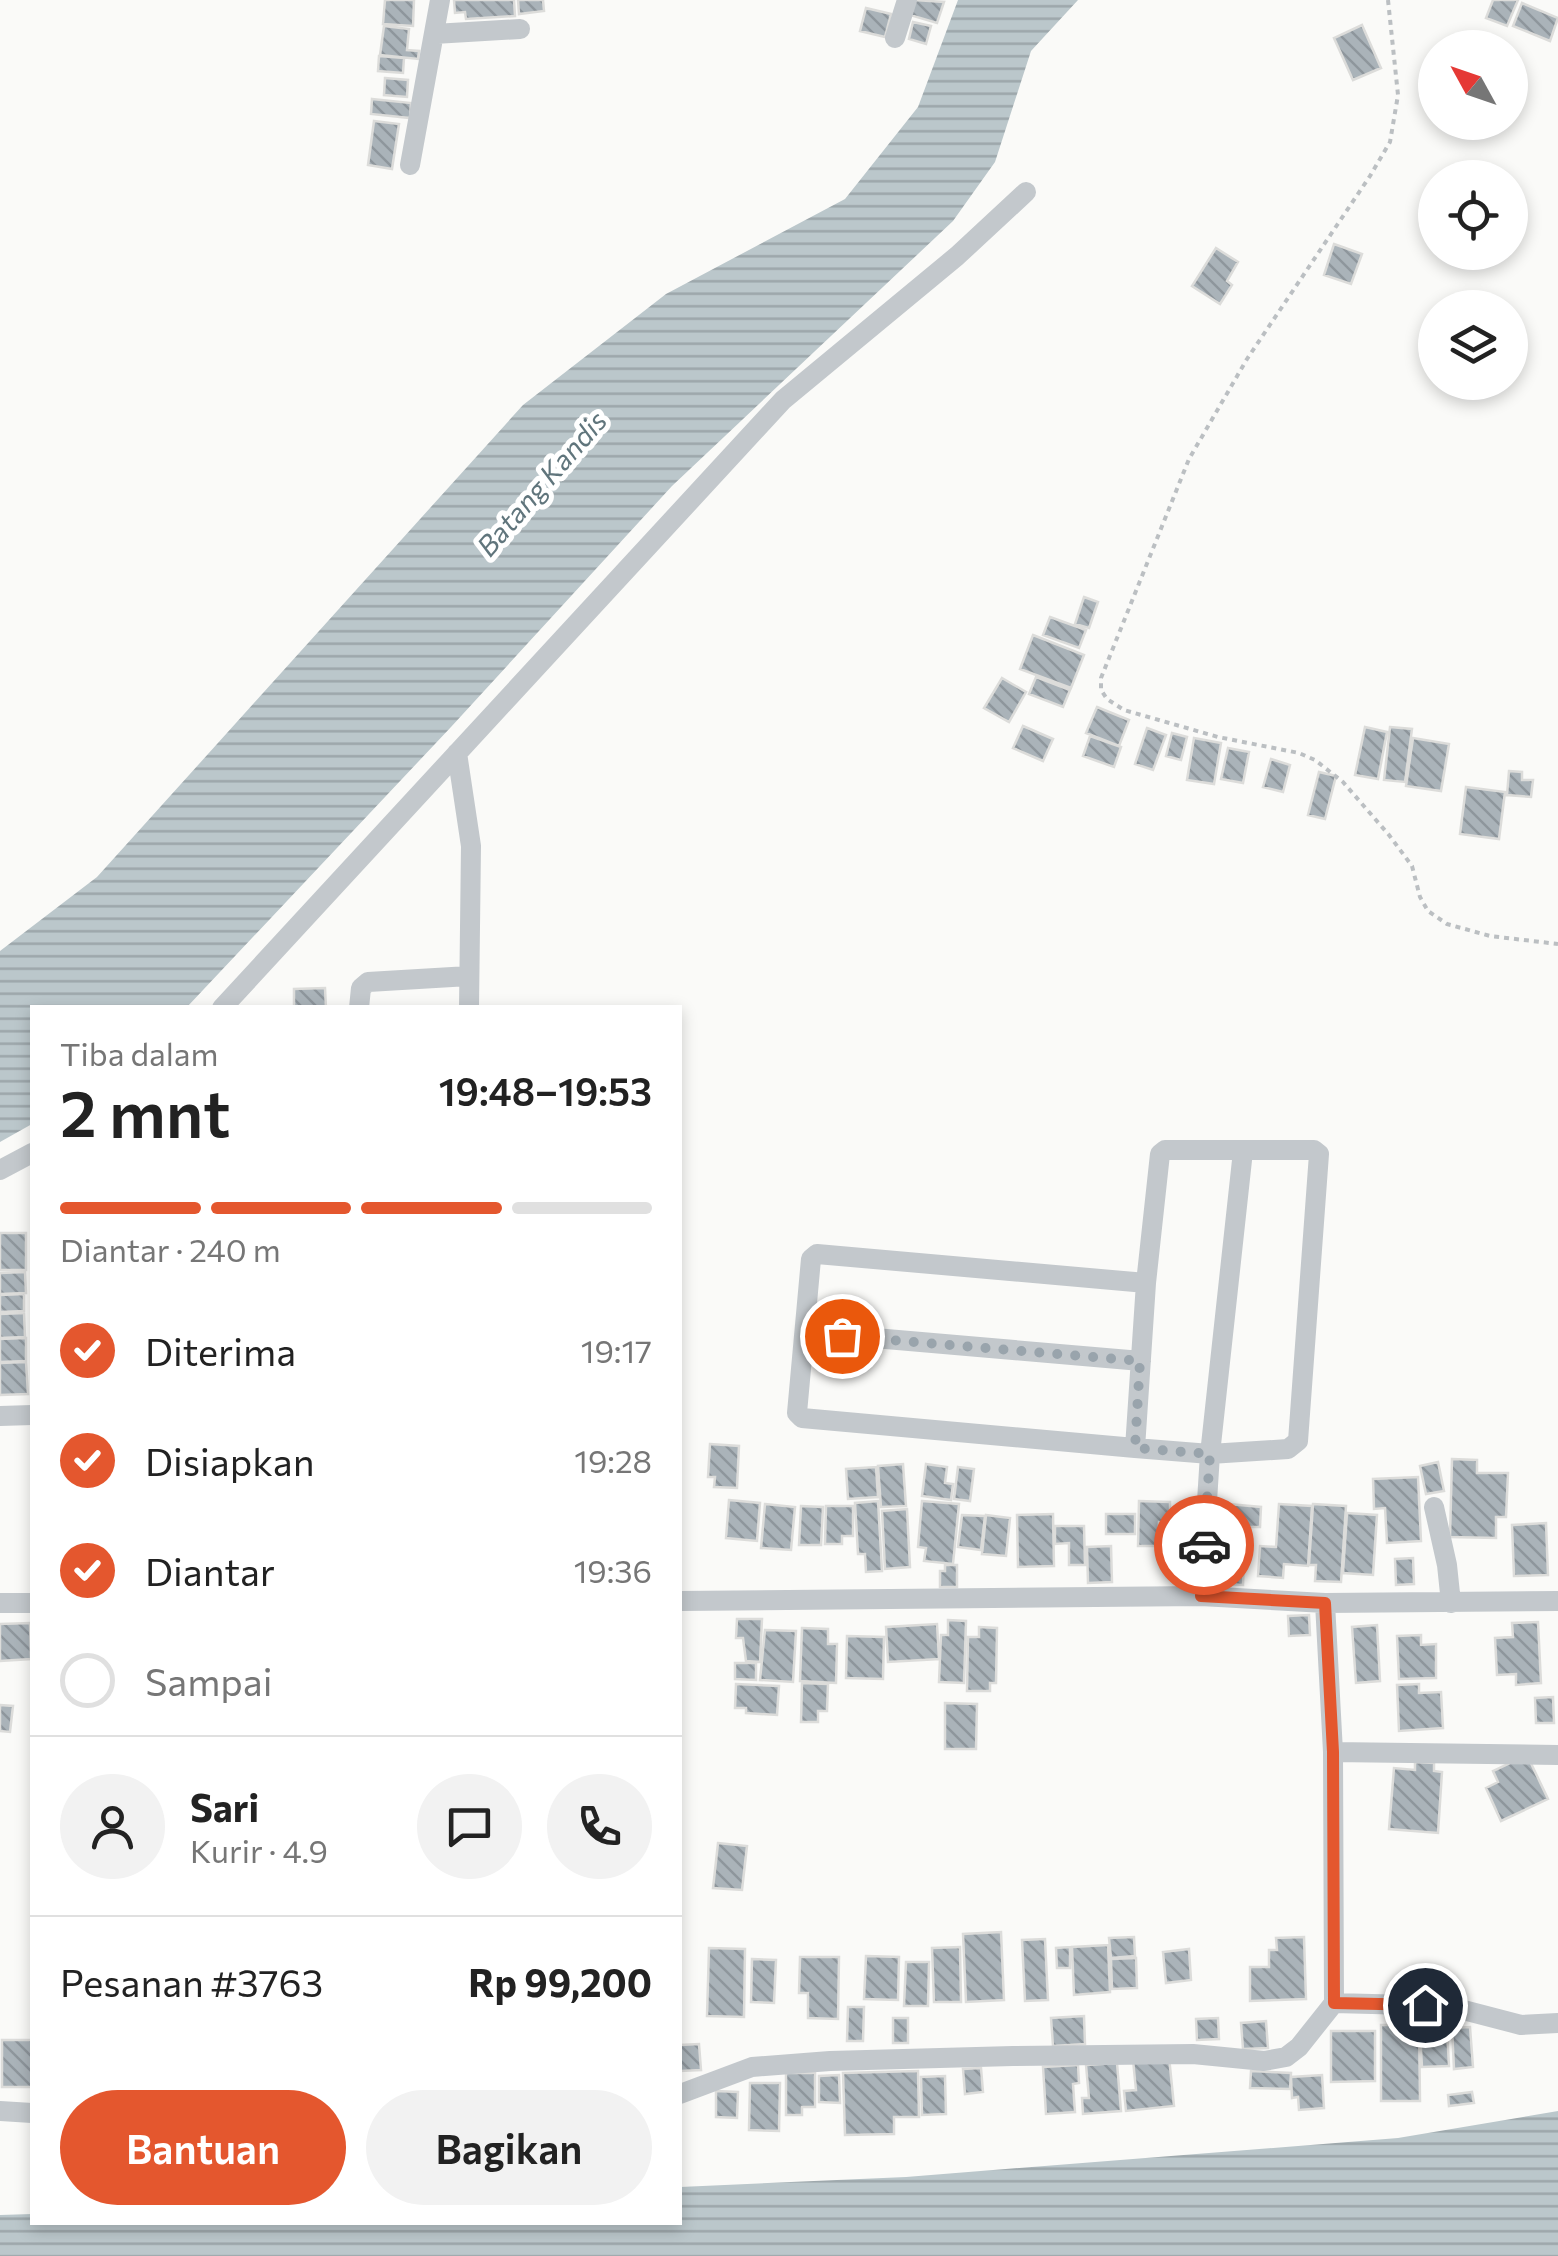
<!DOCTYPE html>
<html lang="id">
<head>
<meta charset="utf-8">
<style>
  body { margin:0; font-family:Commissioner,sans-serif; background:#f2f2f2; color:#222; height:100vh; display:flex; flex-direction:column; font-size:38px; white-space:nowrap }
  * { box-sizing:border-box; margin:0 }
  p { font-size:32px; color:#767676 }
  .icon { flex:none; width:55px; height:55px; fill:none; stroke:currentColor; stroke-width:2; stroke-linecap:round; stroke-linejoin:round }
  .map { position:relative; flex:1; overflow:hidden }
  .panel { position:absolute; left:30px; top:1005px; width:652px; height:1220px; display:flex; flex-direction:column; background:#fff; border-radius:0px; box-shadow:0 5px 15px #0003 }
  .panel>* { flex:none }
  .needle { width:65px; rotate:310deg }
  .fabs { position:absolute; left:1418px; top:30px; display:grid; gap:20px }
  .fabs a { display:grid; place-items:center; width:110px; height:110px; border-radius:50%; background:#fff; box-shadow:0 5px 15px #0003; font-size:50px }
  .pin { position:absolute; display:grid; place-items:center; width:85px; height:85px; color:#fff; margin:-42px; border:5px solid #fff; border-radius:50%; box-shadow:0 2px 10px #0007 }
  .courier { position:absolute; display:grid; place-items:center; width:100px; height:100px; margin:-50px; border:8px solid #e4572e; border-radius:50%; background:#fff; color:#222; box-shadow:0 2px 12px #0007 }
  .head em { font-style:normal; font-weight:600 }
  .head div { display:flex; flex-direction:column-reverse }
  .head { display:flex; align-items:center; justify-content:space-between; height:170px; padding:0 30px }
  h1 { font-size:65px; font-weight:600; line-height:75px }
  .bar { display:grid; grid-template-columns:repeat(4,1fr); gap:15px 10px; align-content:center; height:120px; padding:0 30px }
  .bar i { height:12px; border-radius:8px; background:#e0e0e0 }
  .bar .current { background:#e4572e }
  .bar p { grid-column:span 4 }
  .line { display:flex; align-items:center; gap:25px; padding:0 30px; border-top:2px solid #e0e0e0 }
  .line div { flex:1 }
  .round { display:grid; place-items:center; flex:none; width:105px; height:105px; border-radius:52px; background:#f2f2f2 }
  ol { padding:0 30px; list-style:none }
  li { display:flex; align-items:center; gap:30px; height:110px }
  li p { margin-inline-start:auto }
  li .icon { padding:10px; border-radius:50%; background:#e4572e; color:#fff; stroke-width:4 }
  li:last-child { color:#767676 }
  li i { width:55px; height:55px; border:5px solid #e0e0e0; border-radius:50% }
  .action { display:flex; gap:20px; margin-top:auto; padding:20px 30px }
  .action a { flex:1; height:115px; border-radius:60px; background:#e4572e; color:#fff; font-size:40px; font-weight:600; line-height:115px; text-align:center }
  .action a+a { background:#f2f2f2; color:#222 }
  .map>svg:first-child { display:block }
</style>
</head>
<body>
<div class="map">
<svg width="1558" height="2256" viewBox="0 0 1558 2256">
  <defs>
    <pattern id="water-rules" width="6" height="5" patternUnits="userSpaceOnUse" patternTransform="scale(2.5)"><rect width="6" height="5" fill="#bbc7cb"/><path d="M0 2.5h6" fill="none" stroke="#9ca6aa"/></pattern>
    <pattern id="building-back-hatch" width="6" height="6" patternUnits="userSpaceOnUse" patternTransform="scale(2.5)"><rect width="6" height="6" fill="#aab3b9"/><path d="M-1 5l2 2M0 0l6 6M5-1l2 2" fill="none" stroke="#8e969c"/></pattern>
  </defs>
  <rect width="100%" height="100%" fill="#fafaf8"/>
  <path fill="url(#water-rules)" d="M958,0H1078L1031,51L995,162L953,221L672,486L451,727L187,1007L32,1008V1124L0,1142V951L97,877L523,405L666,294L845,199L918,107Z
    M1558,2111V2256H0V2215L32,2214V2222H680V2187L906,2177L1398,2138Z"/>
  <path fill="url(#building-back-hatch)" stroke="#dcdcda" stroke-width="2.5" d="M385,0H414L413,26L383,24Z
    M454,0H514L515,16L466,19L465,12L455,13Z
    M518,0H543L544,11L519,14Z
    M915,0L944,2L937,23L910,15Z
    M1493,0H1518L1507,26L1486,18Z
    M1522,3L1558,18L1550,41L1513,26Z
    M866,8L891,14L885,37L860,31Z
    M913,22L931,26L926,44L909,39Z
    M1362,25L1381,68L1353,80L1334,38Z
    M384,26L409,29L407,50L419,51L418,59L380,55Z
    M379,56L404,58L403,73L378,71Z
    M385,78L408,80L407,97L384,95Z
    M372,99L411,103L410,118L371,114Z
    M374,121L399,124L392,169L368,165Z
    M1334,244L1362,254L1351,284L1324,275Z
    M1216,248L1238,262L1227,281L1232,285L1220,304L1192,286Z
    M1084,597L1098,602L1089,628L1075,624Z
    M1050,617L1086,630L1079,648L1043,635Z
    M1033,635L1084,655L1071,688L1020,669Z
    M1036,677L1070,690L1063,707L1029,694Z
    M1002,678L1026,692L1009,722L984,708Z
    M1097,707L1129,720L1119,746L1086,733Z
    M1023,726L1053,739L1043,761L1013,748Z
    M1365,727L1387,732L1378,779L1355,775Z
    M1390,727L1412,729L1405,782L1384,780Z
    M1147,728L1166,735L1153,770L1135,764Z
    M1172,733L1187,737L1181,760L1166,756Z
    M1090,736L1121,747L1114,767L1083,756Z
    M1194,738L1221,743L1214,784L1187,780Z
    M1413,738L1449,744L1441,791L1406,786Z
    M1228,748L1249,752L1243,783L1221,779Z
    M1271,759L1290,765L1283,792L1263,787Z
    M1509,771L1522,772V780H1533L1531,797L1507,795Z
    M1319,772L1336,776L1325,819L1308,815Z
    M1466,787L1505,792L1499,839L1460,834Z
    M325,988L326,1008H294V989Z
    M0,1233H26V1270H0Z
    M25,1272L26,1293L0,1294V1273Z
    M24,1294V1311L0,1312V1295Z
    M24,1313L25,1337L0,1338V1314Z
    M26,1338V1361L0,1362V1339Z
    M26,1362L28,1394L0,1395V1363Z
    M710,1444L739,1446L737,1488L714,1487L715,1477H708Z
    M1452,1459L1477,1460V1473H1508L1506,1517H1496V1538L1450,1537Z
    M1438,1462L1444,1491L1426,1494L1420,1466Z
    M903,1464L906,1506L881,1507L878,1466Z
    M926,1464L947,1467L945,1483L953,1484L951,1500L922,1496Z
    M876,1467L878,1497L848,1499L846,1469Z
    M958,1467L974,1469L970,1501L954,1499Z
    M1418,1477L1421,1541L1387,1543L1385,1508L1374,1509L1373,1479Z
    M729,1500L760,1503L757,1541L726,1538Z
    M878,1501L882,1571L866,1572L865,1554H858L855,1503Z
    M922,1501L959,1504L953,1564L924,1561L926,1548L918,1547Z
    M1139,1501L1170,1502V1523L1159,1522L1158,1546H1138Z
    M765,1504L795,1507L791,1550L761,1548Z
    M1228,1504L1261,1507L1260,1527H1249L1246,1554L1224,1552Z
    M1279,1504L1312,1506L1308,1566L1284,1564L1283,1578L1258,1576L1260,1546L1276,1547Z
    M1313,1504L1346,1506L1341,1582L1315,1581L1316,1565H1309Z
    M801,1506L823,1507L821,1545H799Z
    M826,1506H853V1536H842V1544H825Z
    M907,1509L910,1567L885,1569L882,1511Z
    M1347,1513L1377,1515L1373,1575L1343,1573Z
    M1053,1514L1054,1566L1018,1567L1017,1515Z
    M1106,1514H1135V1534H1106Z
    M962,1515L985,1516L981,1550L958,1547Z
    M986,1515L1010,1518L1006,1556L982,1554Z
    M1546,1523L1548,1575L1514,1576L1512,1525Z
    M1161,1525H1189L1188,1559H1173V1563L1160,1564Z
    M1055,1526H1084L1085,1565H1069V1543L1055,1544Z
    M1111,1546L1112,1582L1088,1583L1087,1547Z
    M1229,1557L1244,1558L1243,1585L1227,1584Z
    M1413,1558L1414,1584L1396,1585L1395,1559Z
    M945,1565H957V1587H940V1571H945Z
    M1309,1615L1310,1635L1289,1636L1288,1616Z
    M737,1619H762L760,1662L746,1661L743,1638H736Z
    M948,1620L966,1621L964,1683L939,1682L941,1635H948Z
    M1538,1622L1541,1683L1516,1685V1674L1497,1675L1495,1638L1513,1637L1512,1623Z
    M30,1623L31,1659L0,1661V1624Z
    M937,1624L939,1659L888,1662L886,1627Z
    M1377,1625L1380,1681L1356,1683L1352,1627Z
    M979,1627L997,1628L996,1683H990V1691H967L968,1637H979Z
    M802,1628L828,1629V1644H837L836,1683L800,1681Z
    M765,1630L796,1631L793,1682L760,1680Z
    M1421,1635V1645L1436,1644V1678L1399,1679L1397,1636Z
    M847,1636L884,1637L883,1679L846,1678Z
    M735,1663H756V1680L735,1679Z
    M802,1683L828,1684L827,1711H818V1722H801Z
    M736,1684L779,1686L777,1715L746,1713V1708H735Z
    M1419,1684V1693L1441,1692L1443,1728L1399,1731L1397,1685Z
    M1553,1697L1554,1723H1536L1535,1698Z
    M945,1703L977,1704L976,1749H945Z
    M0,1705L13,1706L10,1732L0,1731Z
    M1527,1755L1548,1799L1501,1821L1486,1788L1498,1782L1493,1771Z
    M1415,1762L1434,1763V1771L1442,1772L1438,1833L1389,1829L1394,1768L1415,1770Z
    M718,1843L747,1846L742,1890L713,1888Z
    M1001,1932L1004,2000L966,2002L963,1934Z
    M1134,1937L1135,1956L1111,1958L1109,1938Z
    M1304,1937L1306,1999L1250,2001V1967H1269V1950H1277L1276,1938Z
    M1045,1939L1048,2000L1025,2001L1022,1940Z
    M1108,1945L1110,1992L1074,1995L1072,1947Z
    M960,1947L961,2002H934L932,1948Z
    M1070,1947V1968H1057L1056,1948Z
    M709,1948L745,1949L744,2017L707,2016Z
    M1189,1949L1191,1980L1166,1983L1163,1952Z
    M866,1956L899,1957L898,2000L864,1999Z
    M800,1957H839L838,2019L808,2018V1993H799Z
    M1136,1958L1137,1988L1112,1989L1111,1959Z
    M752,1959L776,1960L774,2003L751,2002Z
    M906,1962H929L928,2006H904Z
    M848,2007H864L863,2041H847Z
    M1084,2016L1085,2044L1053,2046L1051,2018Z
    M893,2018H908V2043H893Z
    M1218,2018L1219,2039L1197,2040L1196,2019Z
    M1266,2021L1268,2048L1243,2049L1241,2023Z
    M1381,2025H1419L1420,2101H1381Z
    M1470,2027L1473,2067L1454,2069L1452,2028Z
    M1447,2030L1449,2066L1422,2067L1420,2032Z
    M1331,2031H1375V2081L1331,2082Z
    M2,2040H32V2087H2Z
    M699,2044L701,2070L680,2071V2045Z
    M1169,2057L1174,2106L1126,2111L1124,2091L1136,2090L1133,2060Z
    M1117,2063L1121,2111L1083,2114L1082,2098H1089L1086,2065Z
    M1078,2065L1079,2083L1073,2084L1075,2112L1046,2114L1043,2067Z
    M981,2068L983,2092L965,2094L963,2069Z
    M918,2071L919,2117H894V2134L845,2135L843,2073Z
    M1251,2071L1291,2073L1290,2089L1250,2088Z
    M786,2073H815V2107H802V2115H786Z
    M839,2075L840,2103L819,2102V2076Z
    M1322,2075L1324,2108L1299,2110L1298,2097L1292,2098L1291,2077Z
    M945,2076L946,2114L922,2115L921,2077Z
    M750,2083H780L779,2131L749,2130Z
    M716,2091L738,2092L737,2118L716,2117Z
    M1472,2092L1474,2103L1449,2106L1448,2095Z"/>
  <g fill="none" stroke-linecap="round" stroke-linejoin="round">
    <path stroke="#bbbfc2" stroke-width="4" stroke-dasharray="5 5" stroke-linecap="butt" d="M1388,0L1398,95L1390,142L1370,176L1247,359L1189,459L1101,678V690L1107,699L1124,710L1218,737L1299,753L1315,760L1343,782L1389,835L1412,866L1420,897L1428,911L1447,924L1490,936L1558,944"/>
    <path stroke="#c3c8cc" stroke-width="20" d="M434,34L520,29
      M895,38L907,0
      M410,165L440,0
      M457,753L471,846L469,1008
      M222,1008L783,400L957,256L1026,192
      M359,1008L361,988L368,982L469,976
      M0,1170L32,1153
      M1146,1283L1160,1154L1165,1150H1314L1319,1154L1298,1441L1288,1449L1210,1454L1243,1151
      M805,1332L1141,1361
      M0,1416L32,1415
      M1135,1448L802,1418L797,1413L811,1259L817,1254L1146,1283L1135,1448L1210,1454L1201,1596
      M1434,1507L1447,1565L1451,1603
      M680,1601L1201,1596L1325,1603
      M0,1603H32
      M1333,1752L1558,1755
      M1334,2003L1448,2006L1521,2025L1558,2023
      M680,2094L752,2067L830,2061L1013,2056L1193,2054L1264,2061L1286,2057L1299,2047L1334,2003L1333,1752L1325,1603L1558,1601
      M0,2111L32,2113"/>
  </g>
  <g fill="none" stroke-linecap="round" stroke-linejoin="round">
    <path stroke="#99a4ac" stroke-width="10" stroke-dasharray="0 18" d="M842,1336L1140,1361L1135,1448L1210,1454L1204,1545"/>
    <path stroke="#e4572e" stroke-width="12" d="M1204,1545L1201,1596L1325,1603L1333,1752L1334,2003L1425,2005"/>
  </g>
  <g text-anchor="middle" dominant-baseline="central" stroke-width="10" stroke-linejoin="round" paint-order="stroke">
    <g font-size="28" font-style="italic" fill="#60757c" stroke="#fff">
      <text transform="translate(541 483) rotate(-49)">Batang Kandis</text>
    </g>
  </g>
</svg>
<div class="fabs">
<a><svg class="needle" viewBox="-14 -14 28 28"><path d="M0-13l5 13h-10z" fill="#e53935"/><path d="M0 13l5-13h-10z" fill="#767676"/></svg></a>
<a><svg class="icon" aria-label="locate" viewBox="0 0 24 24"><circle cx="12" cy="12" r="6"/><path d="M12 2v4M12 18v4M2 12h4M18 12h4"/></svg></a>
<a><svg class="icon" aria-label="layers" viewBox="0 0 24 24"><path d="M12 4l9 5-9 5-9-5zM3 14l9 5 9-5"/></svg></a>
</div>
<div class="pin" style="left:842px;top:1336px;background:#ea580c"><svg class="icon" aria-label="bag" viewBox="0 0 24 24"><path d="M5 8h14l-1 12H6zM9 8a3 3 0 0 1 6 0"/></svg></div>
<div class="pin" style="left:1425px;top:2005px;background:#1f2937"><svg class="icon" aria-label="home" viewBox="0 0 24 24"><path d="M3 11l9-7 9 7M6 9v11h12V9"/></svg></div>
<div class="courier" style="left:1204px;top:1545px"><svg class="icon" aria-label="car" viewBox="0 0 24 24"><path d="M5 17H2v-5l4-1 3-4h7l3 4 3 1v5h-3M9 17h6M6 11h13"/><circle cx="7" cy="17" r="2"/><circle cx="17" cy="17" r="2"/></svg></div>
<section class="panel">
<div class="head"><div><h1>2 mnt</h1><p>Tiba dalam</p></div><em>19:48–19:53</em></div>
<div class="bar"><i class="current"></i><i class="current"></i><i class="current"></i><i></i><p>Diantar · 240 m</p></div>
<ol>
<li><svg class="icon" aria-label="check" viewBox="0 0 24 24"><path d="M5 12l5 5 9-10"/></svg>Diterima<p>19:17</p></li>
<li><svg class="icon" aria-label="check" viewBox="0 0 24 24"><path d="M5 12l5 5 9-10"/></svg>Disiapkan<p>19:28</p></li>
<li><svg class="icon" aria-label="check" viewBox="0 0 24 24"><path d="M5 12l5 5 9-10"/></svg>Diantar<p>19:36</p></li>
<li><i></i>Sampai</li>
</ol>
<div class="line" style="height:180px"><a class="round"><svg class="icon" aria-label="person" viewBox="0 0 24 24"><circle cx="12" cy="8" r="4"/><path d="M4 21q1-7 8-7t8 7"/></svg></a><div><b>Sari</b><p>Kurir · 4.9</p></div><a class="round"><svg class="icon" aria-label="chat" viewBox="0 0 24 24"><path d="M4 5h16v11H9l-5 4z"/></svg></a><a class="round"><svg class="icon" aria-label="phone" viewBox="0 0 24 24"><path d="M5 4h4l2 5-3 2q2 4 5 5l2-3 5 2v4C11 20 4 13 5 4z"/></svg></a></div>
<div class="line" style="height:130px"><div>Pesanan #3763</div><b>Rp 99,200</b></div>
<div class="action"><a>Bantuan</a><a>Bagikan</a></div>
</section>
</div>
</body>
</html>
